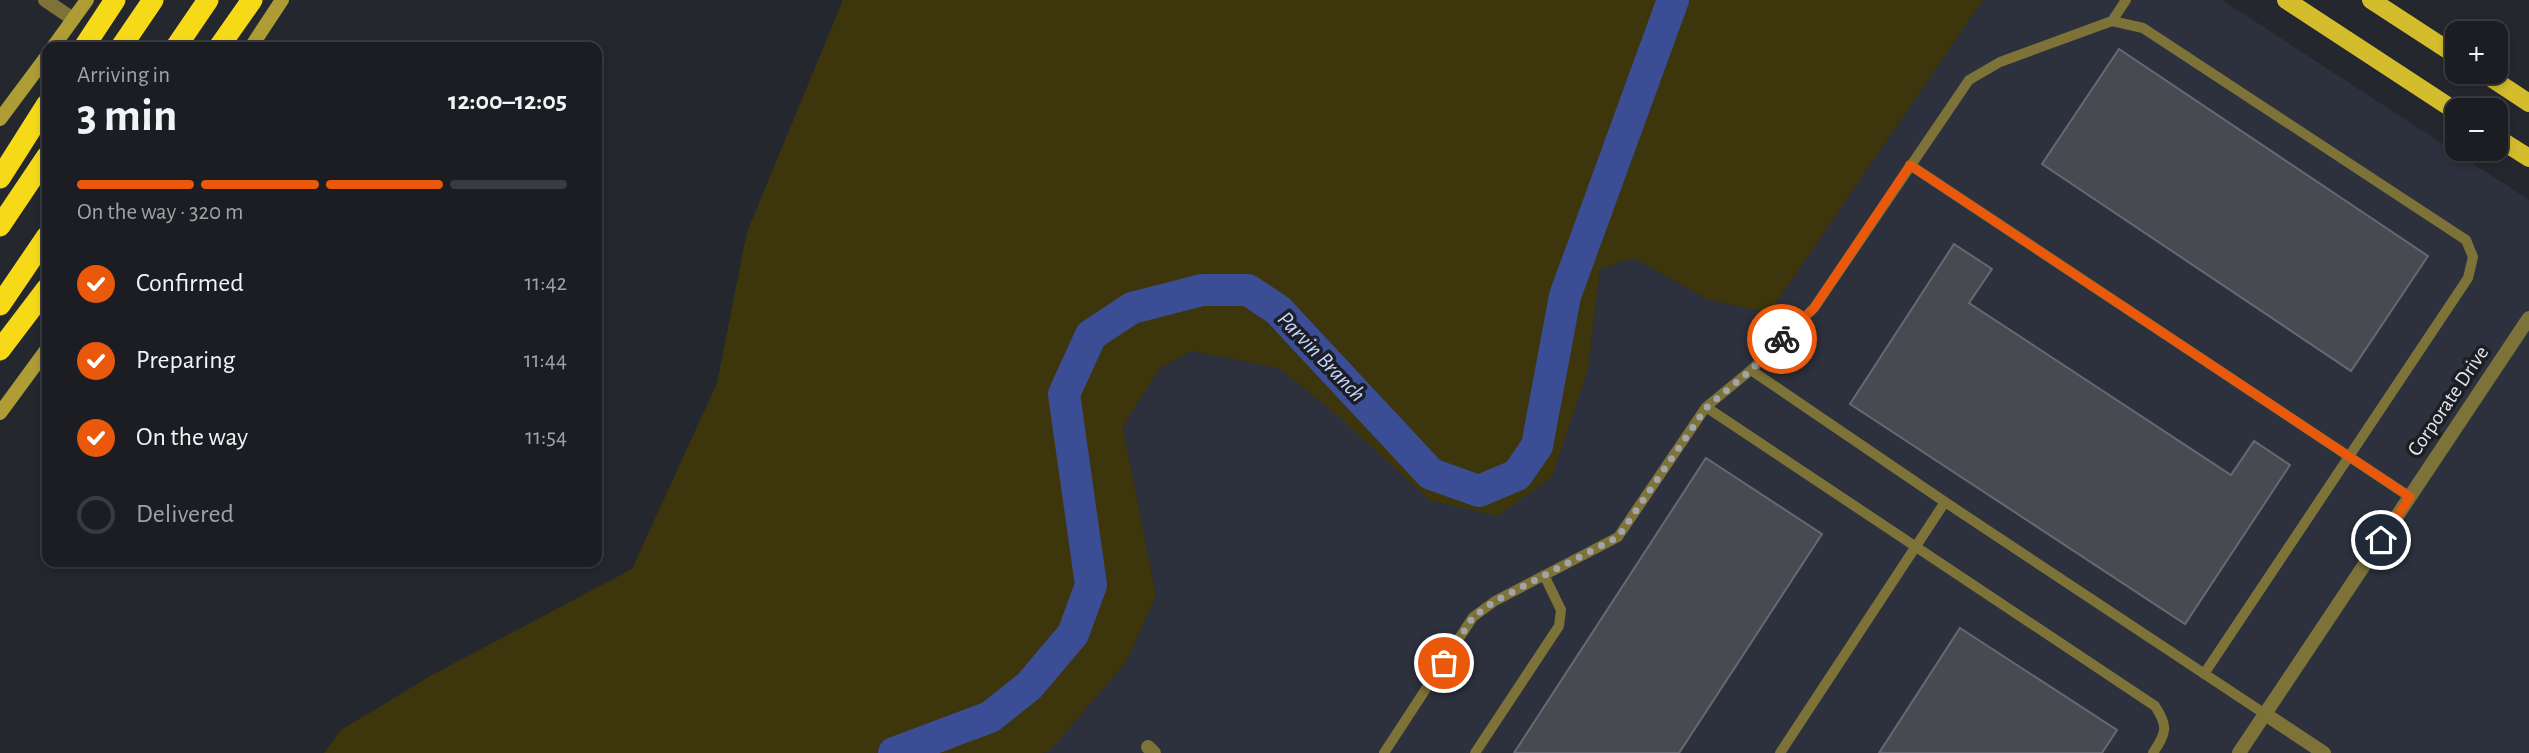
<!DOCTYPE html>
<html lang="en">
<head>
<meta charset="utf-8">
<style>
  body { margin:0; font-family:"Alegreya Sans",sans-serif; background:#292a2f; color:#f1f3f6; height:100vh; display:flex; flex-direction:column; font-size:26px; white-space:nowrap }
  * { box-sizing:border-box; margin:0 }
  p { font-size:23px; color:#a0a2a5 }
  .icon { flex:none; width:38px; height:38px; fill:none; stroke:currentColor; stroke-width:2; stroke-linecap:round; stroke-linejoin:round }
  .map { position:relative; flex:1; overflow:hidden }
  .details { position:absolute; left:42px; top:42px; width:560px; height:525px; display:flex; flex-direction:column; background:#1c1d22; border-radius:14px; box-shadow:0 4px 10px #0003,0 0 0 2px #3a3b40 }
  .details>* { flex:none }
  .controls { position:absolute; left:2445px; top:21px; display:grid; gap:14px }
  .controls a { display:grid; place-items:center; width:63px; height:63px; border-radius:14px; background:#1c1d22; box-shadow:0 4px 10px #0003,0 0 0 2px #3a3b40; font-size:35px }
  .pin { position:absolute; display:grid; place-items:center; width:60px; height:60px; color:#fff; margin:-30px; border:4px solid #fff; border-radius:50%; box-shadow:0 2px 7px #0007 }
  .courier { position:absolute; display:grid; place-items:center; width:70px; height:70px; margin:-35px; border:5px solid #ea580c; border-radius:50%; background:#fff; color:#222; box-shadow:0 2px 9px #0007 }
  .summary em { font-style:normal; font-weight:700 }
  .summary div { display:flex; flex-direction:column-reverse }
  .summary { display:flex; align-items:center; justify-content:space-between; height:119px; padding:0 35px }
  h1 { font-size:46px; font-weight:700; line-height:52px }
  .bar { display:grid; grid-template-columns:repeat(4,1fr); gap:10px 7px; align-content:center; height:84px; padding:0 35px }
  .bar i { height:9px; border-radius:5px; background:#3a3b40 }
  .bar .on { background:#ea580c }
  .bar p { grid-column:span 4 }
  ol { padding:0 35px; list-style:none }
  li { display:flex; align-items:center; gap:21px; height:77px }
  li p { margin-inline-start:auto }
  li .icon { padding:7px; border-radius:50%; background:#ea580c; color:#fff; stroke-width:4 }
  li:last-child { color:#a0a2a5 }
  li i { width:38px; height:38px; border:4px solid #3a3b40; border-radius:50% }
  .map>svg:first-child { display:block }
</style>
</head>
<body>
<div class="map">
<svg width="2529" height="753" viewBox="0 0 2529 753">
  <rect width="100%" height="100%" fill="#25272e"/>
  <path fill="#2d313e" d="M1983,0H2222L2529,200V753H1043L1051,750L1126,662L1156,596L1123,427L1159,369L1191,351L1279,368L1337,415L1588,369L1600,269L1634,258L1709,300L1769,313Z"/>
  <path fill="#3d360c" d="M843,0H1983L1769,313L1709,300L1634,258L1600,269L1588,369L1552,477L1498,516L1431,501L1337,415L1279,368L1191,351L1159,369L1123,427L1156,596L1126,662L1051,750L1043,753H324L341,730L432,675L632,569L717,383L747,232Z"/>
  <g fill="none" stroke-linecap="round" stroke-linejoin="round">
    <path stroke="#3b4d95" stroke-width="32" d="M894,753L990,717L1029,686L1073,634L1091,585L1064,394L1091,335L1132,308L1202,290H1248L1278,310L1431,474L1479,491L1517,475L1537,446L1565,296L1673,0"/>
  </g>
  <path fill="#474a51" stroke="#666971" stroke-width="2" d="M2119,49L2428,256L2351,371L2042,164Z
    M1954,244L1992,269L1969,303L2231,475L2254,441L2290,465L2185,624L1850,404Z
    M1706,458L1822,534L1679,753H1514Z
    M1960,628L2117,730L2102,753H1879Z"/>
  <g fill="none" stroke-linecap="round" stroke-linejoin="round">
    <path stroke="#7d7237" stroke-width="10" d="M2112,21L2126,0
      M1910,165L2410,497
      M1751,370L1814,308L1969,80L2000,62L2112,21L2143,28L2466,240L2473,257L2468,278L2204,674
      M1706,407L2155,706C2169,727 2166,733 2153,753
      M1384,753L1473,617L1495,601L1618,537L1706,407L1751,370L1945,502L2265,714
      M1475,753L1559,626L1561,610L1544,575
      M1780,753L1945,502"/>
    <path stroke="#7d7237" stroke-width="14" d="M45,0L73,19
      M2265,714L2324,753
      M1148,747L1154,753
      M2239,753L2529,318"/>
    <path stroke="#ae9c35" stroke-width="14" d="M53,47L87,0
      M251,47L282,0
      M0,119L47,56
      M0,413L47,349"/>
    <path stroke="#d4bd2c" stroke-width="18" d="M2286,0L2457,112
      M2371,0L2457,56
      M2482,72L2529,103
      M2496,137L2529,158"/>
    <path stroke="#f6da18" stroke-width="21" d="M84,47L115,0
      M121,47L153,0
      M176,47L208,0
      M219,47L252,0
      M0,178L47,104
      M0,226L47,156
      M0,305L47,236
      M0,350L47,288"/>
  </g>
  <g fill="none" stroke-linecap="round" stroke-linejoin="round">
    <path stroke="#a2a4aa" stroke-width="7" stroke-dasharray="0 12.6" d="M1444,663L1473,617L1495,601L1618,537L1706,408L1751,370L1782,339"/>
    <path stroke="#ea580c" stroke-width="9" d="M1782,339L1814,308L1910,165L2410,497L2381,540"/>
  </g>
  <g text-anchor="middle" dominant-baseline="central" stroke-width="7" stroke-linejoin="round" paint-order="stroke">
    <g font-size="21" fill="#e6e8ec" stroke="#1c1e24">
      <text transform="translate(2448 401) rotate(-56)">Corporate Drive</text>
    </g>
    <g font-size="23" font-style="italic" fill="#c6d4fe" stroke="#1c1e24">
      <text transform="translate(1321 357) rotate(46)">Parvin Branch</text>
    </g>
  </g>
</svg>
<div class="controls">
<a>+</a>
<a>−</a>
</div>
<div class="pin" style="left:1444px;top:663px;background:#ea580c"><svg class="icon" aria-label="bag" viewBox="0 0 24 24"><path d="M5 8h14l-1 12H6zM9 8a3 3 0 0 1 6 0"/></svg></div>
<div class="pin" style="left:2381px;top:540px;background:#1f2937"><svg class="icon" aria-label="home" viewBox="0 0 24 24"><path d="M3 11l9-7 9 7M6 9v11h12V9"/></svg></div>
<div class="courier" style="left:1782px;top:339px"><svg class="icon" aria-label="bike" viewBox="0 0 24 24"><circle cx="6" cy="16" r="4"/><circle cx="18" cy="16" r="4"/><path d="M6 16l4-8h5l3 8M10 8l3 8H6M13 5h3"/></svg></div>
<section class="details">
<div class="summary"><div><h1>3 min</h1><p>Arriving in</p></div><em>12:00–12:05</em></div>
<div class="bar"><i class="on"></i><i class="on"></i><i class="on"></i><i></i><p>On the way · 320 m</p></div>
<ol>
<li><svg class="icon" aria-label="check" viewBox="0 0 24 24"><path d="M5 12l5 5 9-10"/></svg>Confirmed<p>11:42</p></li>
<li><svg class="icon" aria-label="check" viewBox="0 0 24 24"><path d="M5 12l5 5 9-10"/></svg>Preparing<p>11:44</p></li>
<li><svg class="icon" aria-label="check" viewBox="0 0 24 24"><path d="M5 12l5 5 9-10"/></svg>On the way<p>11:54</p></li>
<li><i></i>Delivered</li>
</ol>
</section>
</div>
</body>
</html>
